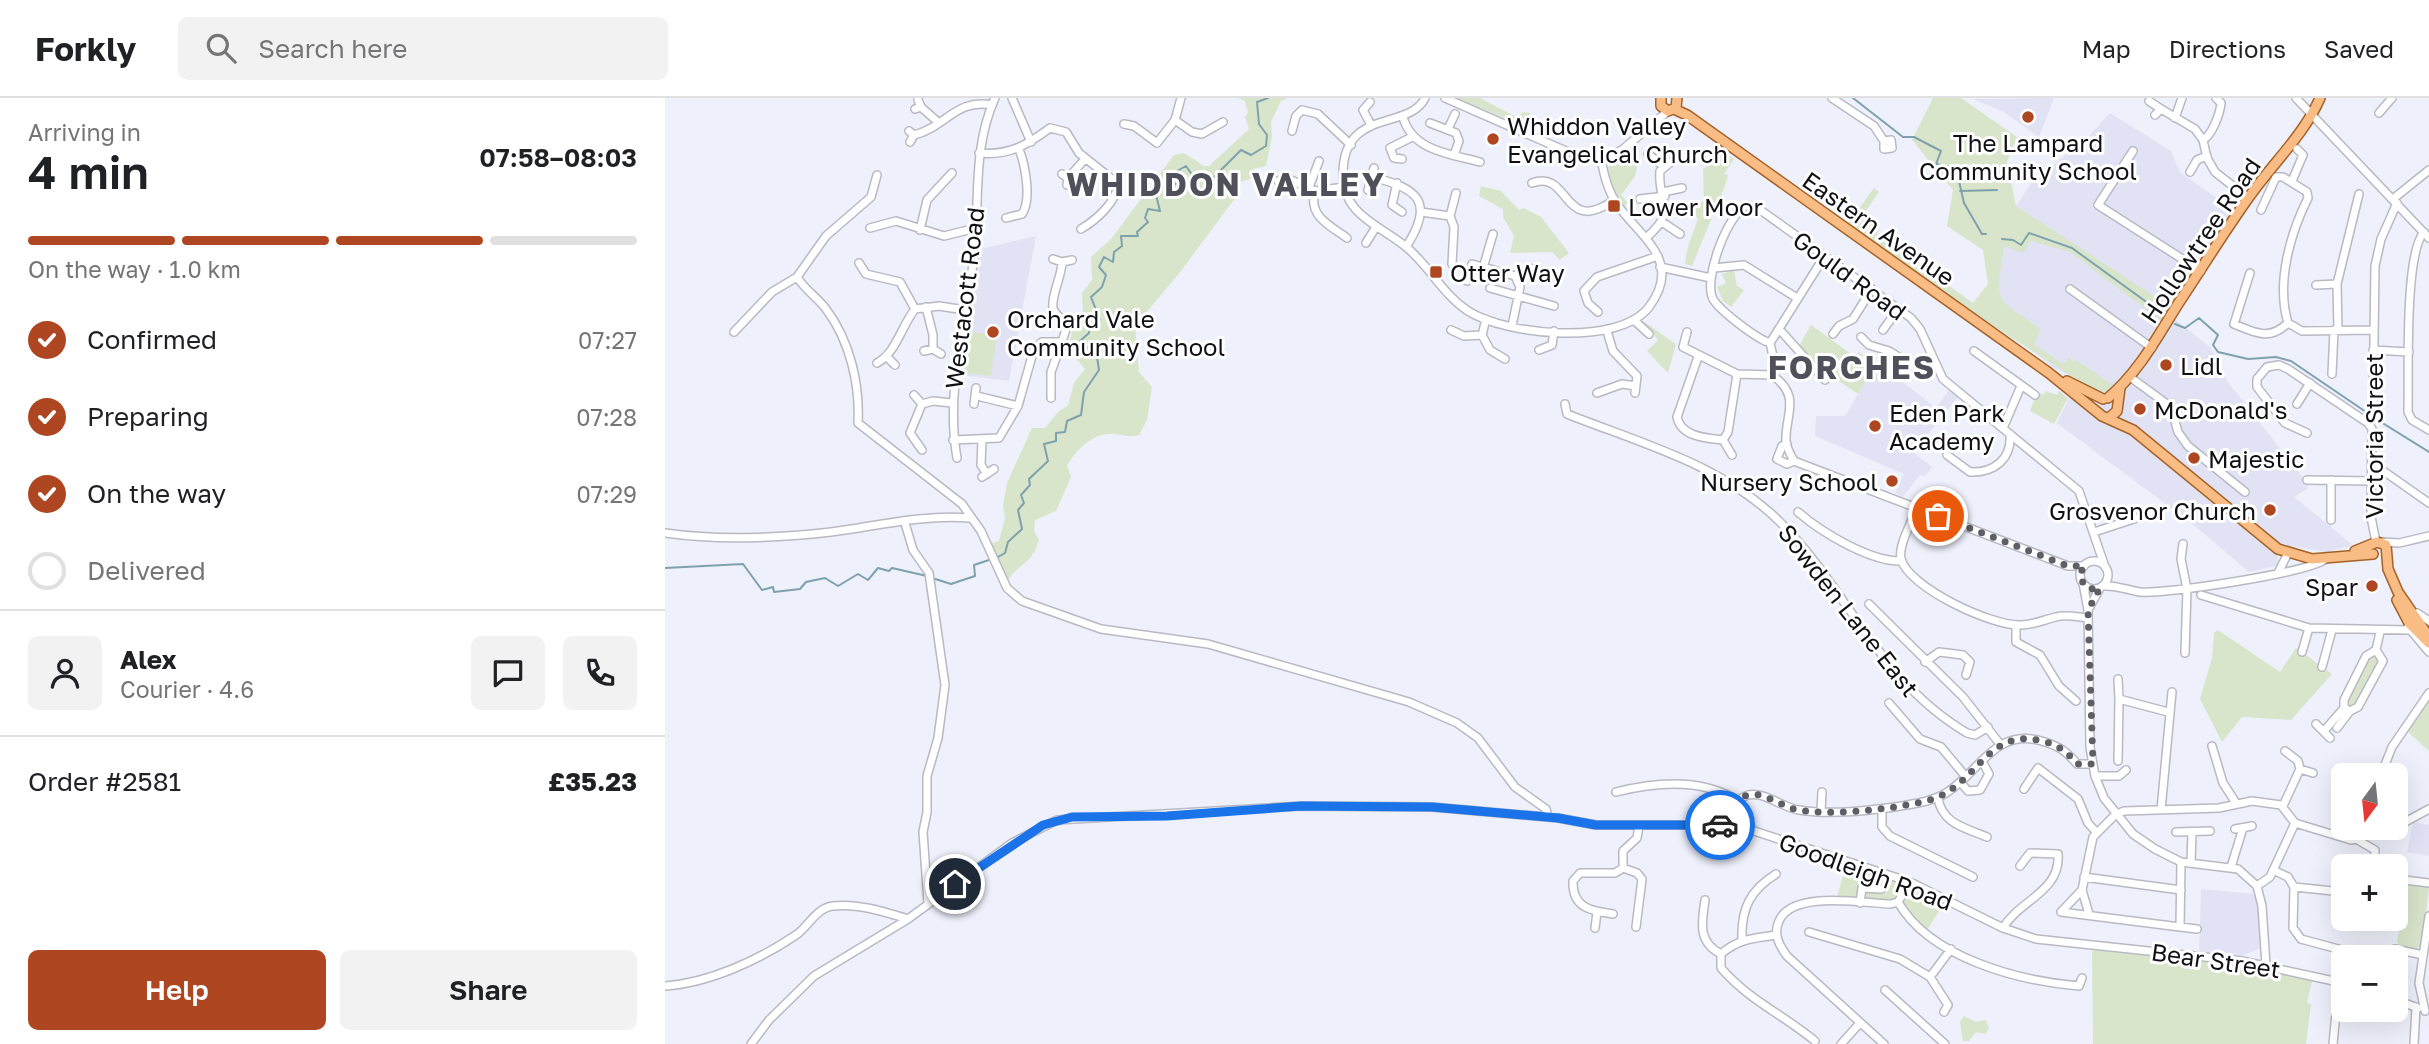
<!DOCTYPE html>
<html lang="en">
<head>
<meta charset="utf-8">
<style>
  body { margin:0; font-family:"Golos Text",sans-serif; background:#f2f2f2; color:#202124; height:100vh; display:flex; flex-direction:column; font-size:26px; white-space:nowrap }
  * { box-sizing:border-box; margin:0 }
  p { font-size:23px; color:#757577 }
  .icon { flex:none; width:38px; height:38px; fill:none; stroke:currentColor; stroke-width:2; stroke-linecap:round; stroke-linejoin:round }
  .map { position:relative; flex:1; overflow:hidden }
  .panel { display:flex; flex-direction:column; background:#fff; width:665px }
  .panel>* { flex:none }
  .needle { width:46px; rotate:195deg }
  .buttons { position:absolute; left:1666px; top:665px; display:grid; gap:14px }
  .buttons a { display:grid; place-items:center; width:77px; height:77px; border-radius:10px; background:#fff; box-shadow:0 7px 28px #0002; font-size:35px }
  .pin { position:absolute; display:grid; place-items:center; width:60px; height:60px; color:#fff; margin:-30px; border:4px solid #fff; border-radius:50%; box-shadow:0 2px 7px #0007 }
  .courier { position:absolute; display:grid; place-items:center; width:70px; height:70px; margin:-35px; border:5px solid #1a73e8; border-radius:50%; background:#fff; color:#222; box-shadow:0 2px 9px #0007 }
  .overview em { font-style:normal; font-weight:600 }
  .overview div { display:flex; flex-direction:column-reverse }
  .overview { display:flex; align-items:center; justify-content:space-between; height:119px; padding:0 28px }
  h1 { font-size:46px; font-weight:600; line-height:52px }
  .bar { display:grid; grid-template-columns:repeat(4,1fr); gap:10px 7px; align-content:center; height:84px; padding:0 28px }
  .bar i { height:9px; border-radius:5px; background:#e0e0e0 }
  .bar .current { background:#ad4621 }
  .bar p { grid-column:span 4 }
  .line { display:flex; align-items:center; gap:18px; padding:0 28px; border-top:2px solid #e0e0e0 }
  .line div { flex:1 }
  .round { display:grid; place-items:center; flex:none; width:74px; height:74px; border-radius:10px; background:#f2f2f2 }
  ol { padding:0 28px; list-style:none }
  li { display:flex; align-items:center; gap:21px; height:77px }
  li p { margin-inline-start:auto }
  li .icon { padding:7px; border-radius:50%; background:#ad4621; color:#fff; stroke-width:4 }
  li:last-child { color:#757577 }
  li i { width:38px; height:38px; border:4px solid #e0e0e0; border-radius:50% }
  .cta { display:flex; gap:14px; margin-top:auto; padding:14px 28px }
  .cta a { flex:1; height:80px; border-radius:10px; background:#ad4621; color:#fff; font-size:28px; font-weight:600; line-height:80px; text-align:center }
  .cta a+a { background:#f2f2f2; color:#202124 }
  header { display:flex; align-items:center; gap:42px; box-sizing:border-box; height:98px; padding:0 35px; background:#fff; border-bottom:2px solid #e0e0e0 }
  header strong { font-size:33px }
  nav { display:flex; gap:38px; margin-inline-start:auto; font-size:24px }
  .search { width:490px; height:63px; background:#f2f2f2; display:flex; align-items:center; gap:18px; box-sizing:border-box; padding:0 24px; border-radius:10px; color:#757577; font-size:26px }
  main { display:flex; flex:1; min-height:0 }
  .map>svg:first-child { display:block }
</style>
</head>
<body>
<header>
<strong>Forkly</strong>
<div class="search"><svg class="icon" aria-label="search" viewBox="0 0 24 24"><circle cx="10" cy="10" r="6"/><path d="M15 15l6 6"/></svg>Search here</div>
<nav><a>Map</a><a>Directions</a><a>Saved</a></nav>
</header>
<main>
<section class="panel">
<div class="overview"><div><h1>4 min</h1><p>Arriving in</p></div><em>07:58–08:03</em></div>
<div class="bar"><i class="current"></i><i class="current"></i><i class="current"></i><i></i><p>On the way · 1.0 km</p></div>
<ol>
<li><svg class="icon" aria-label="check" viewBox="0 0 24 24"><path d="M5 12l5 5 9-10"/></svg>Confirmed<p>07:27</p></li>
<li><svg class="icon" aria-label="check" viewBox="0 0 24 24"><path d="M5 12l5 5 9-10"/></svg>Preparing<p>07:28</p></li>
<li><svg class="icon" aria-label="check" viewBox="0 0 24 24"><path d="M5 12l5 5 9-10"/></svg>On the way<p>07:29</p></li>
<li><i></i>Delivered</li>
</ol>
<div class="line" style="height:126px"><a class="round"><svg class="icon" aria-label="person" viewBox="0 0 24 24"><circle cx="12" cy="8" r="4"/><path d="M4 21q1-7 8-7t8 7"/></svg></a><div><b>Alex</b><p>Courier · 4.6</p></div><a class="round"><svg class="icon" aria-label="chat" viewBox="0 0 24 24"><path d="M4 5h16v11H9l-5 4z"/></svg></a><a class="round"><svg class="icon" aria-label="phone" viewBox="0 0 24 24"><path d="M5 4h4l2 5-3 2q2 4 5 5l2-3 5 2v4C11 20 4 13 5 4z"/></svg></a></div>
<div class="line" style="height:91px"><div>Order #2581</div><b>£35.23</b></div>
<div class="cta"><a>Help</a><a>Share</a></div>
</section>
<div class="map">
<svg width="1764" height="946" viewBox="0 0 1764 946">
  <rect width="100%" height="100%" fill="#eef0fb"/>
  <path fill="#e1e3f5" d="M1389,0L1374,39L1339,14L1308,1Z
    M1445,15L1506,53L1515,74L1569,112L1548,155L1506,218L1545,249L1563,284L1643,386L1642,391L1629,399L1688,447L1662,454L1627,448L1613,459L1612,468L1584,474L1530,428L1392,325L1413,281L1389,270L1369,254L1354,238L1333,193L1332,156L1351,108L1367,84L1423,39Z
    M371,138L344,283L295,277L316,151Z
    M1212,264L1271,310L1285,291L1294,298L1251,351L1249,355L1267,369L1260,378L1255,377L1238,399L1230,395L1239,376L1150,338L1151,318H1180Z
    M1748,724L1764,727V758L1742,754Z
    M1536,791L1591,796L1597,849L1572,860L1534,854Z"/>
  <path fill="#d9e5cb" d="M573,0H623L616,3L606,24L607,40L601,68L588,71L590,79L575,84L576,92L516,173L470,228L474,274L487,289L482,322L474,337C463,340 457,336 446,336C427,335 410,353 402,368L406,379L391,413L370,422L369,433L374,442C365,470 353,464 342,484L325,446L334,443L340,420L338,407L342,385L367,330H380L394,313L403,308L409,285L420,271L403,251L407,234L418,216L417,195L427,182L426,159L446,141L509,57L519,55L539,68H544L584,31L580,19L583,15L580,3Z
    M792,0H815L853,20L857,14L865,15L857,27Z
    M1268,0H1296L1352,39L1342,64L1351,108L1500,205L1524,170L1528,173L1498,224L1405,154L1366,143L1358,155L1339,148C1331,207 1328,198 1376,231L1369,246L1398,266L1404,260L1409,264L1411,262L1448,287L1440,294L1424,289L1306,214L1183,126L1209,90L1214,94L1198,117L1215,130L1212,136L1308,205L1323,186L1318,152L1282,128L1288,92L1247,42Z
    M1054,50L1069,61L1059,76L1063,77L1061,85L1027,168L1020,166C1021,150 1028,136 1033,120L1022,113L1023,106L1039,103L1038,71L1050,62Z
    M965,53V61L972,69L970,78L956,97L963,105L959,109L946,86L943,69Z
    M816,88L836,93L854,112L859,110L876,119L904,155L895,162L887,154L845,155L849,138L838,119V111L814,98Z
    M1069,172L1072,188L1079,192L1066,209L1058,203L1052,189L1061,185L1057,176Z
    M978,223L1011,246L1003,275L982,253L993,242Z
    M1146,227L1189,258L1194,254L1198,257L1194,263L1207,272L1193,296L1171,281L1168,284L1134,248Z
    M306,234L332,237L326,278L298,275Z
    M1380,293L1392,297L1394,293L1403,300L1389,326L1365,313L1372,294L1379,297Z
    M1553,532L1615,574L1631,550L1667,576L1626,622L1577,619L1557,644L1535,601L1547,560L1549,535Z
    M1710,557L1715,562L1692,606L1682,609L1681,602L1703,560Z
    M1764,602V653L1743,634Z
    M1181,767L1229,783L1234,789L1233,798L1228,802L1172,799Z
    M1741,786L1764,788L1758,845L1751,851L1735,848L1732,844Z
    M1251,794L1278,807L1262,832L1248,821L1238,805L1243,796Z
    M1427,852L1569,867L1647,883L1642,905L1646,906L1641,946H1428Z
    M1299,918L1311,924L1321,922L1324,930L1320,936L1311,934L1304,943H1298L1295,924Z"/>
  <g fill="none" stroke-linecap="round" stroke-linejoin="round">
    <path stroke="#7ea2ad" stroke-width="2" d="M1188,0L1238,39H1249L1276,53L1271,66L1291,70L1299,105L1317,136H1321
      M1295,93L1332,92
      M1337,141L1348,142L1356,147L1364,135L1407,150L1498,216
      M1510,226L1520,230L1534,220L1553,237L1548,247L1553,254L1583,261L1611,259L1626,263L1704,316
      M1711,321L1764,354
      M333,459L340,455L343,444L357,431L353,412L359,405L356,397L365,387L364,381L383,363L379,346L391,343V335L400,334L402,323L416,317L419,294L434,272L432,259L415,243L424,235L425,227L435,222L426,199L437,189L441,177L434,169L439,159L448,164L449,154L457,148L456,138H473L472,134L483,124L480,120L483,111L495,113L490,93L516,84L512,73L521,68L528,78L545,83L576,52L586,57L601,48L602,37L594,26L592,4L603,0
      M0,470L78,466L97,492L108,489L109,494L135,491L141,484L160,480L173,488L193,476L203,482L213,470L224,473L227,470L262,478
      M267,480L286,486L310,478L309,467L327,461"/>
    <g stroke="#b8b9c3" stroke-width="10">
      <path id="minor" d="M347,0L366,44
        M760,0C744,33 678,9 678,76C677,116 714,127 740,148C764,167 777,196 803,213C841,237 953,249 984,209C1018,164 977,140 954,109C943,94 939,78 936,60
        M780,0L901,53L926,60L945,57L957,52L1003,13
        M1167,0L1209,28L1219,43V51L1227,50L1226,42L1219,43
        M1631,0L1764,140
        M1484,3L1496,11
        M705,4L698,12L706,27
        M256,9L274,25
        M250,11L256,9L253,2
        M1714,15L1727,0
        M1490,17L1496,11L1530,31L1538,42L1542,60L1550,74L1583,100
        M738,19C747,53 786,56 815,64
        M1510,20L1517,0
        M510,22L527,34L537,36L558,24
        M765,25L791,35L794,43L789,57
        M459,26L469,28L492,45L510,22L516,0
        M783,31L790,16
        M244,33L249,37L245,44
        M627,33L631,18L637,12L653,16L686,47
        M249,37C281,29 291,0 327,7
        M1538,42C1547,37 1555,16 1556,5L1551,0
        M1468,53L1433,107L1536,173
        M314,55C344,58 362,47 385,30L401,34L414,55L453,86C451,105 431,122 416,131
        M983,56L998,68
        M737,61L729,60L725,50L747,39
        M1525,74L1532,62L1542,58
        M397,76L403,80L402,87
        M212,77L206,99L161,138L132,179C140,192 152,199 161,211C185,243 195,286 193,325L297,406L316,433L342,490L357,503L436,531L543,546L744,604L792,625L813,640L850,689L881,711L883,719
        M707,79C752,90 771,103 741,149
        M403,80L420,61
        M613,83L624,81L650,93L679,89
        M1627,83L1638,57L1632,51
        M732,85L727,107L737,114
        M867,85C906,71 897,139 949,102
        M643,92L654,63
        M703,92L709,70
        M650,93C643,118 664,127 682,140
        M998,94L1017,90
        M975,101L1000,98
        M1728,101L1764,72
        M1596,112L1611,79H1618L1642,94L1643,100C1625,136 1611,185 1623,225L1637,233L1708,232
        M756,114L785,118
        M341,120L357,116C367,102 360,66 354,51
        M997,124L1015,136
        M205,130L231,123L279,138L311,130
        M255,132L262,102L287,75
        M1759,134C1739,156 1744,279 1743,314L1747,322L1764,332
        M982,139C1014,111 992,105 995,73L1012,59
        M701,145L711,129
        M388,161L397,164L407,162
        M194,165L201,176L235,184L250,211
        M787,166L789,129L785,118L791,95
        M995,169L1046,180
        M818,170L828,136
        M1049,170L1079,167L1132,200
        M1585,175L1569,226C1591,235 1604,243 1623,225
        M850,178L864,170L885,175
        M802,183L807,166L850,178L855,189L847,228
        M1651,187L1672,186
        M825,190L889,208
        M1405,191L1487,250
        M261,209L268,237V251
        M933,214L923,205L919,193L932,179L993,158
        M821,221L817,237L825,252L840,261
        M970,223L984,236
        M786,232L799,238L817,237
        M1115,232L1160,282
        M1218,232L1234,210
        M1673,232L1672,186L1694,96
        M942,233L948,253L972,278L970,295
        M69,234L107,194L132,179
        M1022,234L1018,249L1072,276L1107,277
        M1168,236L1174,228L1188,221L1207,191
        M1196,239L1204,247L1224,253L1250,269L1268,264
        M1105,245C1092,241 1055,213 1048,201C1038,182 1062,116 1082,107L1094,111L1246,220L1255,231L1278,281L1414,393L1440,469
        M1105,245L1159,159
        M1105,245L1110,267L1107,277
        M874,252L887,247L889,233
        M1708,252L1744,254
        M259,253L268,251L276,256
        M1309,253L1370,297
        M222,259L230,267
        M1033,259L1012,319C1016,339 1041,340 1058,342L1063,334L1072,276
        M212,265C231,255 236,229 250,211L274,208L300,212
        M1667,276L1669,232
        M1107,277C1137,298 1120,317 1121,342C1121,350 1126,357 1129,363
        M1465,279L1506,309L1513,334L1523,348L1580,394
        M932,295L957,286L971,288
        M249,297L257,306
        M312,298L353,308
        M386,300V274L397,244
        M309,306L311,290
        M900,306L902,316C975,345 1056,366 1114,423C1184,492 1212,582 1302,635L1310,637L1323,629
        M1632,306L1645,285
        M1338,330L1356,288
        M1642,335L1620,325L1592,289V281L1602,269L1614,267L1623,271L1703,325
        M288,342L334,340L353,308L369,251L377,244H397L402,228C399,221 390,218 388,210C386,197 397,178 397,164
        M317,342L316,367L322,376
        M1058,342L1067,357
        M1122,346L1117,348L1112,361L1122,366L1129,363
        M257,352L245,335L257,306L268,303L287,305
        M1282,357L1305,374C1329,375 1347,361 1345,336
        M292,360C280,291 301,226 309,158C315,104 307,51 330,0
        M1129,363L1403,468H1419
        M1707,365L1764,405
        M317,379L329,371
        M1642,382L1706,383
        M1666,382V422
        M1252,410C1247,424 1233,447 1236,461C1244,490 1327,528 1355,527C1369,527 1378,522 1391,519C1400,516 1413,519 1423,520
        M1133,414C1156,434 1205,464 1237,463
        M240,425L248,452L264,475L280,587L273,640L262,678V714L258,734L263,805
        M1429,434L1484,416
        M0,435C56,443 111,440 166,434C212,428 259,416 305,420
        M1711,444L1706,419L1707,331L1703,325L1708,316L1710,168L1716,141L1732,105
        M1718,444L1734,445L1764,438
        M1518,446L1516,461L1522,491L1520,555
        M1415 477a14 14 0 1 1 28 0a14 14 0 1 1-28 0Z
        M1614,473L1623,455
        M1418,485L1423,512L1425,649L1430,678L1439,700L1468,736L1490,751L1516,764L1573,771L1592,788
        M1438,488C1452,487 1462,492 1475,494C1502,496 1642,475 1661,461
        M1536,497L1644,530L1743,532
        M1204,506L1298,599L1335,646
        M1423,512L1435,490
        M1752,515L1764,523
        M1351,528V544L1375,557L1394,588L1411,603
        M1743,529L1764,554
        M1637,554L1644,530
        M1260,564L1274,554L1298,557L1305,564L1301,577
        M1657,569L1667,532
        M1453,581L1454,601L1503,614
        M1224,605L1255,641L1276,649L1301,679
        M1679,610V602L1701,558L1711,552
        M1651,626L1665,640
        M1672,630L1685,613
        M1659,633L1679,610L1685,613L1693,609L1718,563L1711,552L1715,534
        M1547,648L1558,685L1571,705
        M1620,653L1633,663L1635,671L1648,675
        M1453,663L1454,601
        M1716,677L1727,649L1764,595
        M1430,678H1454L1461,672
        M1296,685L1303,693L1315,692L1324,676L1317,663
        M1359,691L1373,670L1413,701L1423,725L1432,735
        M951,694C991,684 1038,680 1073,703
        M1273,700C1277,726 1301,730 1322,739
        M1618,708L1635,671
        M1217,711V729L1225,738L1308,779
        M1496,712L1507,594
        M1156,713L1157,694
        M1731,723H1742L1764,711
        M1630,725L1686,742L1691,741L1710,752L1709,766
        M1070,729C1070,718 1068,701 1083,697C1099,693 1118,710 1134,712C1165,717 1199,713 1230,709C1246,706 1267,704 1281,695C1314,675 1328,632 1373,642C1391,647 1400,651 1412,666H1428
        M1570,731L1587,728
        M1511,734L1545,733
        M1691,741L1696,730
        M1516,764L1515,829L1396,814L1417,792L1428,739L1450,717L1459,713L1554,710L1587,703L1616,707L1630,725
        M1526,765L1527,735
        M1566,769L1578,730
        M958,770L972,775L977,781L971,829
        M1608,772L1623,779L1629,789L1678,794
        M1419,779L1516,792
        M1731,781L1764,785
        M1629,789L1628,830L1636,841L1703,859L1730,851L1758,857
        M1417,792L1424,816
        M1040,802C1037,824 1032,844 1056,856
        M1233,804C1265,860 1354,883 1414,888L1417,880
        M1195,805L1197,790L1216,791
        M948,816C926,813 907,810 908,783L915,775H950L958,770V753L972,740L974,728
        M1515,829L1532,831
        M930,830L932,814
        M1338,830C1354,802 1396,794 1393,756L1365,755L1355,768
        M1144,834L1235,861L1265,879L1286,851
        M1111,837C1089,840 1073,841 1056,856V870C1086,904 1116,915 1150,943
        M1077,841C1076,811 1085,792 1111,776
        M1601,867L1597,808L1592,788L1605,779L1630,725
        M1265,879L1283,907L1279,914
        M0,888C44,885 94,862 131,837C144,828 151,810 168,808C193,805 220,814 243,821
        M1220,892L1280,946
        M1731,902L1753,910
        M1760,913L1754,885L1764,818
        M86,946L104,922L149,878L243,821L347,745L392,722L636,708L767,709L893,720L931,727H1058L1083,731L1245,784L1338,830L1371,841L1577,863L1678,885
        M1176,946L1195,925
        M1219,946L1122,858C1114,847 1108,836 1114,823C1127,792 1197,805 1226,806L1233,804L1245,784
        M1668,946L1674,884
        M1749,946L1751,909"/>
    </g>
    <g stroke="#a56328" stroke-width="12">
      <path id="major" d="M996,0V8L1003,13L1011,10L1012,0
        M1009,11L1022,17L1384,275L1437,318L1468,332L1613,451L1647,461L1708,456
        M1402,283L1438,301
        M1443,300C1474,274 1492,239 1513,206C1537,170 1559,134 1584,99C1607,66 1639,37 1655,0
        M1444,320L1452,313L1455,290
        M1690,453L1712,444L1721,447L1723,471L1733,494L1764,539
        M1732,502L1744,525L1764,545"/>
    </g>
    <use href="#minor" stroke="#fff" stroke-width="7"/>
    <use href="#major" stroke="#f9bc84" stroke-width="9"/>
  </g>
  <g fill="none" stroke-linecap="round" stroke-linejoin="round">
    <path stroke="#5e5e65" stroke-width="7" stroke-dasharray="0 12.6" d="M1055,727L1070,729C1070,718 1068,701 1083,697C1099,693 1118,710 1134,712C1165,717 1199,713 1230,709C1246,706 1266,704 1281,695C1314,675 1328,633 1373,642C1391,646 1400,651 1412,666H1428L1423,512L1435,490L1424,491L1418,485L1415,476L1419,468H1403L1273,418"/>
    <path stroke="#1a73e8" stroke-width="9" d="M290,786L378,727L407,719L502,718L636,708L767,709L893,720L931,727H1055"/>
  </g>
  <g fill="#ad4621" stroke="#fefefe" stroke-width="2.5">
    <circle cx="1363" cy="19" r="7"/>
    <circle cx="828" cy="41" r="7"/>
    <rect x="942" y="101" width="14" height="14" rx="3.5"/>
    <rect x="764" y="167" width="14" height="14" rx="3.5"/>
    <circle cx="328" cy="234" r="7"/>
    <circle cx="1501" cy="267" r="7"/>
    <circle cx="1475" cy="311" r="7"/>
    <circle cx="1210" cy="328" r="7"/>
    <circle cx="1529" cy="360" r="7"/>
    <circle cx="1227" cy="383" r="7"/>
    <circle cx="1605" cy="412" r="7"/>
    <circle cx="1707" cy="488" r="7"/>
  </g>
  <g text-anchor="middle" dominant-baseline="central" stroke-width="6" stroke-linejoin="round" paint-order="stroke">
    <g font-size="24" fill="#101014" stroke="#fefefe" text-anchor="start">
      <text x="842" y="27">Whiddon Valley<tspan x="842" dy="28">Evangelical Church</tspan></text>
      <text x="1363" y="44" text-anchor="middle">The Lampard<tspan x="1363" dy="28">Community School</tspan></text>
      <text x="963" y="108">Lower Moor</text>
      <text x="785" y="174">Otter Way</text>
      <text x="342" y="220">Orchard Vale<tspan x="342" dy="28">Community School</tspan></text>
      <text x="1515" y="267">Lidl</text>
      <text x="1489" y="311">McDonald's</text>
      <text x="1224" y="314">Eden Park<tspan x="1224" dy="28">Academy</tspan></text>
      <text x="1543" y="360">Majestic</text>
      <text x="1213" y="383" text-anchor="end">Nursery School</text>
      <text x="1591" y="412" text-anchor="end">Grosvenor Church</text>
      <text x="1693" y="488" text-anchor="end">Spar</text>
    </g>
    <g font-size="24" fill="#101014" stroke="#fefefe">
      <text transform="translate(1214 130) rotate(35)">Eastern Avenue</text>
      <text transform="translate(1535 142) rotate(-56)">Hollowtree Road</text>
      <text transform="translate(1185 177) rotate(36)">Gould Road</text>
      <text transform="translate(299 200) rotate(-83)">Westacott Road</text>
      <text transform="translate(1708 338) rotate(-90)">Victoria Street</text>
      <text transform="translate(1184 512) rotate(52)">Sowden Lane East</text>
      <text transform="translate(1201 773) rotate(20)">Goodleigh Road</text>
      <text transform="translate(1551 862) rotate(8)">Bear Street</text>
    </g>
    <g font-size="32" font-weight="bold" letter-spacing="2" fill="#4f5059" stroke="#fefefe">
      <text x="561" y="86">WHIDDON VALLEY</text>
      <text x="1187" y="269">FORCHES</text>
    </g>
  </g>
</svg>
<div class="buttons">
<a><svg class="needle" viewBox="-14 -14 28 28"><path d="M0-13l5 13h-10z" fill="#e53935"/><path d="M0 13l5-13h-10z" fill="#757577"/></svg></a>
<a>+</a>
<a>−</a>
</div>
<div class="pin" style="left:1273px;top:418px;background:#ea580c"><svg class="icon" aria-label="bag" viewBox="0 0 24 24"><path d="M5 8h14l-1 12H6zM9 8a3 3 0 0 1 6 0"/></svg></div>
<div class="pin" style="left:290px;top:786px;background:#1f2937"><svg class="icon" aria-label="home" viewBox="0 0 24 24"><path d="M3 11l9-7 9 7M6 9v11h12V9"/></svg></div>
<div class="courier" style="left:1055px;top:727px"><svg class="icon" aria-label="car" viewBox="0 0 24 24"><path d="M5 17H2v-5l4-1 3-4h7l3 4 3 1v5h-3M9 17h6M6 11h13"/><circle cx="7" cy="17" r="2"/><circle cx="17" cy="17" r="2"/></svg></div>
</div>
</main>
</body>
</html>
